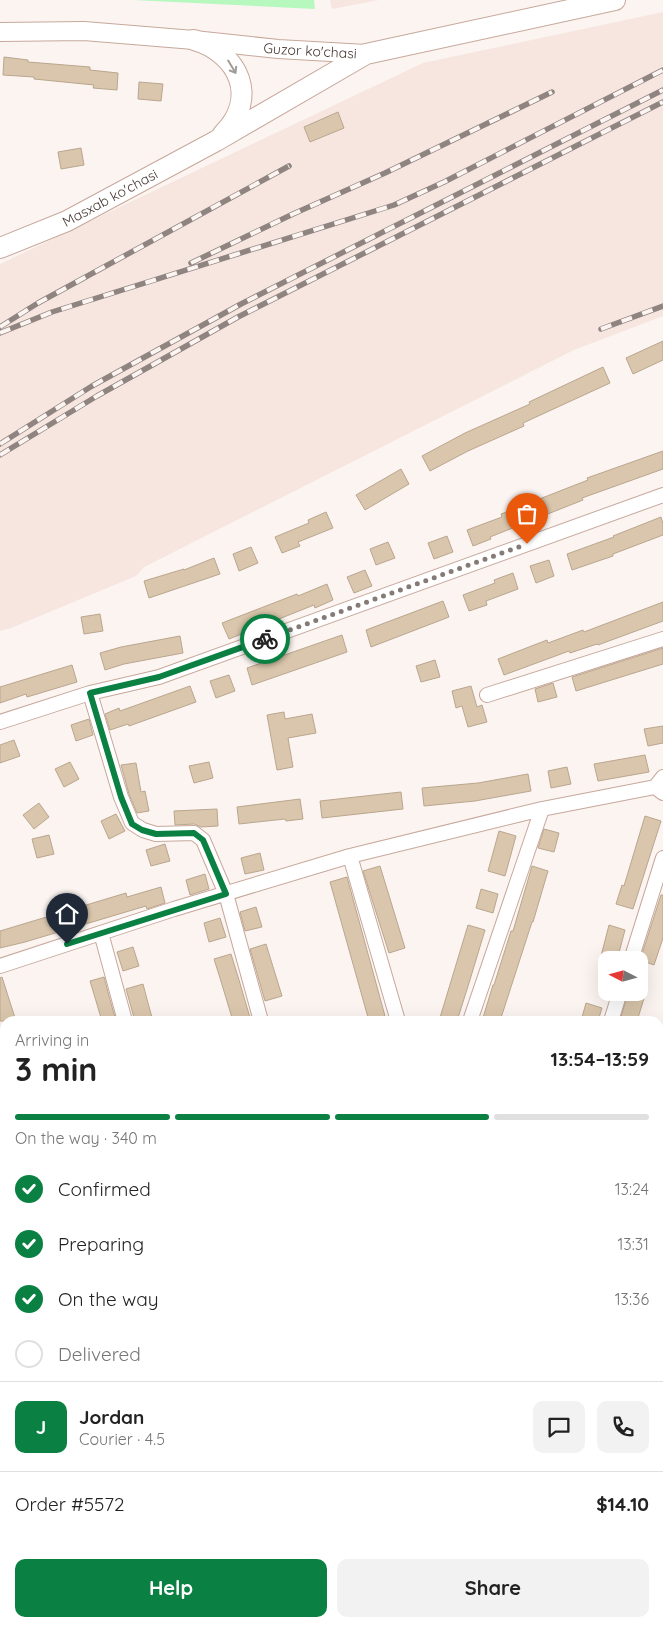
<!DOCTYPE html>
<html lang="en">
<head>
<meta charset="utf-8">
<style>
  body { margin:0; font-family:Quicksand,sans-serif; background:#f2f2f2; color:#222; height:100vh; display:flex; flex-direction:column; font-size:19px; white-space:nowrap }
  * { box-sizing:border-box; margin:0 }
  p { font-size:16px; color:#767676 }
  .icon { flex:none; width:28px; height:28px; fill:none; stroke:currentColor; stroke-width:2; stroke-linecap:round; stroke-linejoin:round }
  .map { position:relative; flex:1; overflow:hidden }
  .details { position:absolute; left:0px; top:1016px; width:664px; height:611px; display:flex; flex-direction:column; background:#fff; border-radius:15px 15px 0 0; box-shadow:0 5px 20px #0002 }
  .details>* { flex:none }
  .needle { width:32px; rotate:276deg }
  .fabs { position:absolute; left:598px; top:951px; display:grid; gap:10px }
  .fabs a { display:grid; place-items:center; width:50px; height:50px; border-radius:10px; background:#fff; box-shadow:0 5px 20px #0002; font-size:25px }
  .pin { position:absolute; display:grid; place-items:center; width:42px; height:42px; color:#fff; margin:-51px -21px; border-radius:50% 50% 50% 0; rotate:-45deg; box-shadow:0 0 5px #0007 }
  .pin .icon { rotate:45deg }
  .courier { position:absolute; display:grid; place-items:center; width:50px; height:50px; margin:-25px; border:4px solid #0b8043; border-radius:50%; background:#fff; color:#222; box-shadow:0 1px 6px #0007 }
  .headline em { font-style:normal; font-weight:800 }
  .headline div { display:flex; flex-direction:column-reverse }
  .headline { display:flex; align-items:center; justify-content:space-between; height:85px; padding:0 15px }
  h1 { font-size:32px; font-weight:800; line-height:38px }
  .bar { display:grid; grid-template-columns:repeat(4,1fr); gap:8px 5px; align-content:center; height:60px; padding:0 15px }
  .bar i { height:6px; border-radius:4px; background:#e0e0e0 }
  .bar .current { background:#0b8043 }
  .bar p { grid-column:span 4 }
  .line { display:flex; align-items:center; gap:12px; padding:0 15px; border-top:1px solid #e0e0e0 }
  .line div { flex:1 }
  .round { display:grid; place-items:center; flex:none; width:52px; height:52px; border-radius:10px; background:#f2f2f2 }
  ol { padding:0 15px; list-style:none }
  li { display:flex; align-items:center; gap:15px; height:55px }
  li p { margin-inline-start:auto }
  li .icon { padding:5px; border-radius:50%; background:#0b8043; color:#fff; stroke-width:4 }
  li:last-child { color:#767676 }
  li i { width:28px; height:28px; border:2px solid #e0e0e0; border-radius:50% }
  .action { display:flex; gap:10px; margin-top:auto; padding:10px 15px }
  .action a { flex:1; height:58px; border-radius:10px; background:#0b8043; color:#fff; font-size:20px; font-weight:800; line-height:58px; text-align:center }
  .action a+a { background:#f2f2f2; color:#222 }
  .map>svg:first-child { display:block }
</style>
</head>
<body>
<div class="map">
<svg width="663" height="1627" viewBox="0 0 663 1627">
  <rect width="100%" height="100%" fill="#fbf4f1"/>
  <path fill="#f6e6df" d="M330,0H379L332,9Z
    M663,12V316L574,350L144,567L136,576L11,628L0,631V264L423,63Z"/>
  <path fill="#b7f8bf" d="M133,0H314L315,9Z"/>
  <path fill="#dac6ac" stroke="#baa68e" d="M4,57L28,60V62L90,67V70L118,73L117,90L93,88L94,85L34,79V77L3,75Z
    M139,82L163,84L161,101L138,99Z
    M338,112L344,128L310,142L304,127Z
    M81,148L84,165L61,169L58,152Z
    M663,341V360L633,374L626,358Z
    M603,367L610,383L523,423L524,426L468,451L430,471L422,456L465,433L530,404L529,402Z
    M663,451V469L582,498L583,500L490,537L491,539L473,546L467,530L502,517L501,514L588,480L587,478Z
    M401,469L409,484L365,510L356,495Z
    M326,512L333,528L298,542L300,546L282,553L275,537L309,523L308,520Z
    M661,517L663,524V535L613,554V556L572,570L567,554L614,537L613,536Z
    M447,536L453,552L434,559L428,543Z
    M388,542L395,558L376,565L370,549Z
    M251,547L258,563L239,571L233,554Z
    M214,558L220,574L149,598L144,581L184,569V570Z
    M549,560L554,576L536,583L530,566Z
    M365,570L372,586L354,593L347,577Z
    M513,573L518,589L486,601L487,605L469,611L463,595L495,583L494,580Z
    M327,584L333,600L315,608L314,605L229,639L222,623L297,594L298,596Z
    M443,601L449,617L371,647L366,630Z
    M663,602V621L598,645L597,644L570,653L569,651L504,675L498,659L547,640L548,643L583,630L584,632Z
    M100,614L103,631L84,634L81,617Z
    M342,635L347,652L252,685L247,668Z
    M180,636L183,653L124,664L105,670L100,653L121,647Z
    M663,648V664L576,691L572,677Z
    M435,660L440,677L421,682L416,666Z
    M72,665L77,682L27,697L26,694L0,703V687Z
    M229,675L235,691L216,698L210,681Z
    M553,683L557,697L538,702L535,689Z
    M190,686L196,702L129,726L128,724L110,730L105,714L119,708L120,711Z
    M471,686L477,707L482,705L487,722L468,727L462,706L456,708L452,691Z
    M284,712L285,719L312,714L316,733L288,738L293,767L277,770L267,715Z
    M89,719L93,735L76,741L71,725Z
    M663,726V743L648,746L644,729Z
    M14,740L20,756L0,763V745Z
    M645,755L649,772L598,781L594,764Z
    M70,762L79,779L64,787L55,769Z
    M209,762L213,778L194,783L189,766Z
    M136,763L141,792L145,791L149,811L137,813L129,794L121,765Z
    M567,767L571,784L551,788L548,771Z
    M528,774L531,791L475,801L424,806L422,788L478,783Z
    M401,792L403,809L322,818L320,801Z
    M300,799L303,819L286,821L285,819L239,824L237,807Z
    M39,803L49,817L34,829L23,815Z
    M217,809L218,826L201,827L194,824L175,825L174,811Z
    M116,814L125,831L109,839L101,821Z
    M645,816L661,821L633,909L616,904L622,885L624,886Z
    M544,829L559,833L554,852L538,848Z
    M499,831L516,836L505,876L488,871Z
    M49,835L54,854L37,858L32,839Z
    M165,844L170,861L151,866L146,850Z
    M260,853L264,870L245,874L241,858Z
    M380,866L405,948L389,953L363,871Z
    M532,866L548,871L533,922H532L500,1021H482L493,985H494L511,931H513Z
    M205,874L209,889L190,895L186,880Z
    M347,877L385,1016L369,1021L330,882Z
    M161,887L165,903L147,909L146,906L25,942L0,948V931L126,893L127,897Z
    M481,889L498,894L493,913L476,908Z
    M661,895H663V938L654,965L640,960Z
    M256,907L262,927L245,931L240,912Z
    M220,918L226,937L209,942L204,923Z
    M468,925L485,930L469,983L457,1021H439Z
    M609,925L625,930L617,960H600Z
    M266,944L282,996L265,1001L250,949Z
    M133,947L139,966L123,971L117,952Z
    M231,954L239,980L251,1021H233L220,978L214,959Z
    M2,977L16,1021H0V978Z
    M104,977L109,996L116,1021H102L90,981Z
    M143,984L148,1003L153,1021H135L126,989Z
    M628,992H646L637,1021H620Z
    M586,1003L602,1008L598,1021H581Z"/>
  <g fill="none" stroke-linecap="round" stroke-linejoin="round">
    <g stroke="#c7a89b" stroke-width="16">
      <path id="minor" d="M90,693L121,797L132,823L143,830L156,834L194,833L203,840L226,894L261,1021
        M487,695L663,639
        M0,722L90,693L159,677L663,495
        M663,777L655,787L663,793
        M350,856L398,1021
        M101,933L125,1021
        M631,960L663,858
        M0,966L174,909L350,856L542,809L655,787
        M470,1021L542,809
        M611,1021L620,992
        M0,1069L5,1086
        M659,1397L663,1385
        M0,1490L5,1488
        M0,1538L5,1557
        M21,1622L22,1627
        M167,1627L189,1622
        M573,1627L575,1622"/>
    </g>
    <g stroke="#c7a89b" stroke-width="20">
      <g id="tertiary">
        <path id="s1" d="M0,32L84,31L194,40L278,49L366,54"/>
      </g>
    </g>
    <g stroke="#c7a89b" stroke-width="22">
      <g id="secondary">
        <path d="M194,40C239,53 259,98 223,134"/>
        <path id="s2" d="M0,248L67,221L216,141L366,54L615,0"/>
      </g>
    </g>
    <use href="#minor" stroke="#fff" stroke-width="14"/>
    <use href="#tertiary" stroke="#fff" stroke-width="18"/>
    <use href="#secondary" stroke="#fff" stroke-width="20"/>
    <g stroke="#8f8480" stroke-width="5.5">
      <path id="rail" d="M191,263L293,214L385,173L552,92
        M0,327L38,303L289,166
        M601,329L663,306
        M0,333L52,312L394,205L444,182L663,70
        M0,444L92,386L241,304L663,90
        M0,455L97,396L238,317L663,102"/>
    </g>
    <use href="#rail" stroke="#fbf4f1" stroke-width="4" stroke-dasharray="11" stroke-linecap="butt"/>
  </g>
  <defs><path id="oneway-shaft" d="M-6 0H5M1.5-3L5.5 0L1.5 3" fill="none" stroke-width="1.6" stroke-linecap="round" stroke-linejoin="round" transform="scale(1.25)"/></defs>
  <use stroke="#a29c99" href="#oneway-shaft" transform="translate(232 67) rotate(59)"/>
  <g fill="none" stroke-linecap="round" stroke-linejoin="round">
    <path stroke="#857a76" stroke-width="5" stroke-dasharray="0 9" d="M265,639L527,544"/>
    <path stroke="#0b8043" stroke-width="6" d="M67,944L226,894L203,840L194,833L156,834L142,830L132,824L121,797L90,693L159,677L265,639"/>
  </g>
  <g text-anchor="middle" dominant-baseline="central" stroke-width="4" stroke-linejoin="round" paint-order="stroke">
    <g font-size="14" fill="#453833" stroke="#fbf4f1">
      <text stroke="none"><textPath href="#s1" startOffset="311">Guzor ko'chasi</textPath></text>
      <text stroke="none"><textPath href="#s2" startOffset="121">Masxab ko'chasi</textPath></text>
    </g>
  </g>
</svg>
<div class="fabs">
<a><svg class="needle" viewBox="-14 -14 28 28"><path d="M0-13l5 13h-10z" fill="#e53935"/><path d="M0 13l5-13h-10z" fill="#767676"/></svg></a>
</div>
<div class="pin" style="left:527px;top:544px;background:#ea580c"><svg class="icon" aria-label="bag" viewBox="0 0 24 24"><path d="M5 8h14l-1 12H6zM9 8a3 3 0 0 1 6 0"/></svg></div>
<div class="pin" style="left:67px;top:944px;background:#1f2937"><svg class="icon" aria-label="home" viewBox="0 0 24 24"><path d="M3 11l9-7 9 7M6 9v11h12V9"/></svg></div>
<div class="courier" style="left:265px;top:639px"><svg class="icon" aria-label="bike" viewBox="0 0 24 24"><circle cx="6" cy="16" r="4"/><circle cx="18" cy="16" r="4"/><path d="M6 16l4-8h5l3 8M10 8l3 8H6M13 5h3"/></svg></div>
<section class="details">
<div class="headline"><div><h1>3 min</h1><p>Arriving in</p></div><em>13:54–13:59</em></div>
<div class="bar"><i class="current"></i><i class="current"></i><i class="current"></i><i></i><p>On the way · 340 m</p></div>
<ol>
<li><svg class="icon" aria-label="check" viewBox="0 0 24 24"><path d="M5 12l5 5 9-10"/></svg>Confirmed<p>13:24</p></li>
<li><svg class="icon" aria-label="check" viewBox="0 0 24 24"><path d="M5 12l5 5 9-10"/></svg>Preparing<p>13:31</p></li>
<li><svg class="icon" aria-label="check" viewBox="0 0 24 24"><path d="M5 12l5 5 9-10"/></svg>On the way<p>13:36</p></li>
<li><i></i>Delivered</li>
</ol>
<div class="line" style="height:90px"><b class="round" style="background:#0b8043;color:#fff">J</b><div><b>Jordan</b><p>Courier · 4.5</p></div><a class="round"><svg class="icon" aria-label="chat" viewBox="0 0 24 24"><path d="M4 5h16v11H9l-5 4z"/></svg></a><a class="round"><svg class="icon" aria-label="phone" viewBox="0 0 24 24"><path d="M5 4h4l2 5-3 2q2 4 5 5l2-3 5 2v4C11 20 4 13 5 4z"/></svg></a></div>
<div class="line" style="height:65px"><div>Order #5572</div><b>$14.10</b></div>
<div class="action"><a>Help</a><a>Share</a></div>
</section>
</div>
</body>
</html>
